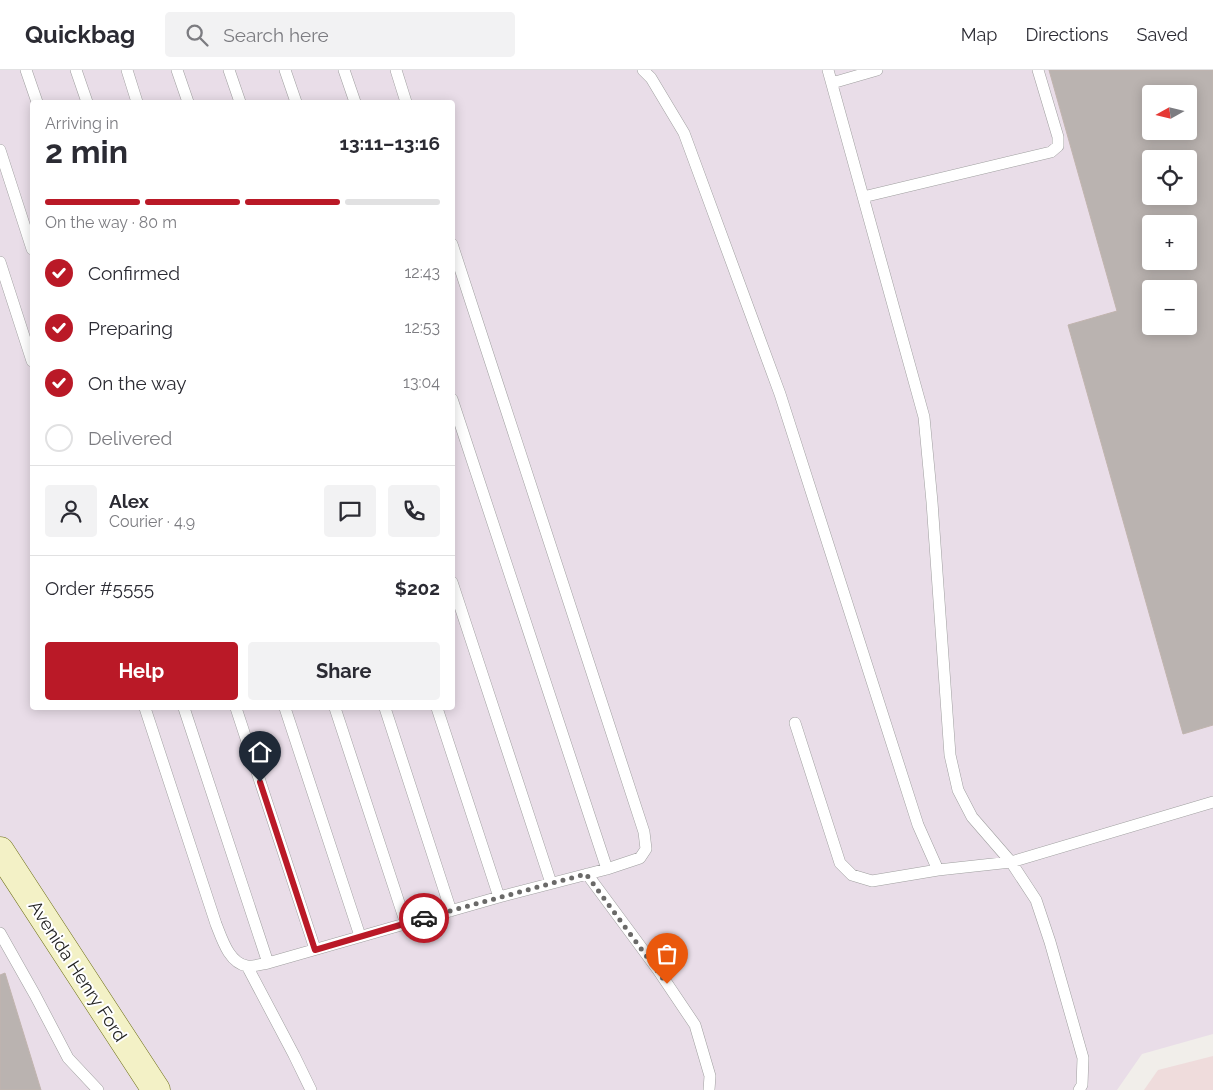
<!DOCTYPE html>
<html lang="en">
<head>
<meta charset="utf-8">
<style>
  body { margin:0; font-family:Raleway,sans-serif; background:#f2f2f3; color:#2b2b33; height:100vh; display:flex; flex-direction:column; font-size:19px; white-space:nowrap }
  * { box-sizing:border-box; margin:0 }
  p { font-size:16px; color:#7c7c81 }
  .icon { flex:none; width:28px; height:28px; fill:none; stroke:currentColor; stroke-width:2; stroke-linecap:round; stroke-linejoin:round }
  .map { position:relative; flex:1; overflow:hidden }
  .sheet { position:absolute; left:30px; top:30px; width:425px; height:610px; display:flex; flex-direction:column; background:#fff; border-radius:5px; box-shadow:0 2px 12px #0003 }
  .sheet>* { flex:none }
  .needle { width:32px; rotate:262deg }
  .tools { position:absolute; left:1142px; top:15px; display:grid; gap:10px }
  .tools a { display:grid; place-items:center; width:55px; height:55px; border-radius:5px; background:#fff; box-shadow:0 2px 12px #0003; font-size:25px }
  .pin { position:absolute; display:grid; place-items:center; width:42px; height:42px; color:#fff; margin:-51px -21px; border-radius:50% 50% 50% 0; rotate:-45deg; box-shadow:0 0 5px #0007 }
  .pin .icon { rotate:45deg }
  .courier { position:absolute; display:grid; place-items:center; width:50px; height:50px; margin:-25px; border:4px solid #ba1927; border-radius:50%; background:#fff; color:#222; box-shadow:0 1px 6px #0007 }
  .summary em { font-style:normal; font-weight:700 }
  .summary div { display:flex; flex-direction:column-reverse }
  .summary { display:flex; align-items:center; justify-content:space-between; height:85px; padding:0 15px }
  h1 { font-size:32px; font-weight:700; line-height:38px }
  .bar { display:grid; grid-template-columns:repeat(4,1fr); gap:8px 5px; align-content:center; height:60px; padding:0 15px }
  .bar i { height:6px; border-radius:4px; background:#e1e1e2 }
  .bar .selected { background:#ba1927 }
  .bar p { grid-column:span 4 }
  .line { display:flex; align-items:center; gap:12px; padding:0 15px; border-top:1px solid #e1e1e2 }
  .line div { flex:1 }
  .round { display:grid; place-items:center; flex:none; width:52px; height:52px; border-radius:5px; background:#f2f2f3 }
  ol { padding:0 15px; list-style:none }
  li { display:flex; align-items:center; gap:15px; height:55px }
  li p { margin-inline-start:auto }
  li .icon { padding:5px; border-radius:50%; background:#ba1927; color:#fff; stroke-width:4 }
  li:last-child { color:#7c7c81 }
  li i { width:28px; height:28px; border:2px solid #e1e1e2; border-radius:50% }
  .primary-button { display:flex; gap:10px; margin-top:auto; padding:10px 15px }
  .primary-button a { flex:1; height:58px; border-radius:5px; background:#ba1927; color:#fff; font-size:20px; font-weight:700; line-height:58px; text-align:center }
  .primary-button a+a { background:#f2f2f3; color:#2b2b33 }
  header { display:flex; align-items:center; gap:30px; box-sizing:border-box; height:70px; padding:0 25px; background:#fff; border-bottom:1px solid #e1e1e2 }
  header strong { font-size:24px }
  nav { display:flex; gap:28px; margin-inline-start:auto; font-size:18px }
  .search { width:350px; height:45px; background:#f2f2f3; display:flex; align-items:center; gap:12px; box-sizing:border-box; padding:0 18px; border-radius:5px; color:#7c7c81; font-size:19px }
  .map>svg:first-child { display:block }
</style>
</head>
<body>
<header>
<strong>Quickbag</strong>
<div class="search"><svg class="icon" aria-label="search" viewBox="0 0 24 24"><circle cx="10" cy="10" r="6"/><path d="M15 15l6 6"/></svg>Search here</div>
<nav><a>Map</a><a>Directions</a><a>Saved</a></nav>
</header>
<div class="map">
<svg width="1213" height="1020" viewBox="0 0 1213 1020">
  <rect width="100%" height="100%" fill="#f1eeea"/>
  <path fill="#efdcdc" d="M1213,986V1020H1144L1158,1000Z"/>
  <path fill="#e9dde8" fill-rule="evenodd" d="M0,0H1213V964L1142,984L1117,1020H0ZM1151,24H1189V61H1151ZM32,32H452V638H32ZM1151,89H1189V126H1151ZM1151,154H1189V191H1151ZM1151,219H1189V256H1151Z"/>
  <path fill="#bab3b0" stroke="#c1b4ae" fill-rule="evenodd" d="M1049,0H1213V655L1183,664L1068,255L1117,241ZM1151,24H1189V61H1151ZM1151,89H1189V126H1151ZM1151,154H1189V191H1151ZM1151,219H1189V256H1151Z
    M5,903L41,1020H0V905Z"/>
  <g fill="none" stroke-linecap="round" stroke-linejoin="round">
    <g stroke="#9f9f9f" stroke-width="12">
      <path id="lane" d="M26,0L37,32
        M76,0L87,32
        M127,0L137,32
        M177,0L188,32
        M229,0L240,32
        M285,0L296,32
        M344,0L355,32
        M396,0L406,32
        M643,0L651,8L684,63L780,324L918,755L938,800L1011,792L1213,732
        M828,0L924,347L932,432L950,685L958,720L972,747L1011,792L1036,830L1050,872L1083,988L1082,1015L1079,1020
        M832,13L877,0
        M0,80L32,179
        M863,127L1051,82L1058,76V67L1038,0
        M0,192L32,291
        M452,329L607,799
        M452,512L551,813
        M145,638L216,854C222,869 229,893 247,896C253,897 262,894 268,893L499,827L607,799L640,788L646,779L644,762L452,174
        M184,638L268,893
        M236,638L315,879
        M285,638L360,866
        M335,638L406,854
        M385,638L451,841
        M437,638L499,827
        M795,653L840,793L852,805L872,811L938,800
        M587,804L658,900L695,955L710,1006L709,1020
        M0,863L35,925L68,988L98,1020
        M247,896L294,985L311,1020"/>
    </g>
    <g stroke="#6c6e13" stroke-width="29">
      <path id="secondary" d="M0,781L156,1020"/>
    </g>
    <use href="#lane" stroke="#fff" stroke-width="11"/>
    <use href="#secondary" stroke="#f3f1c6" stroke-width="28"/>
  </g>
  <g fill="none" stroke-linecap="round" stroke-linejoin="round">
    <path stroke="#6a6968" stroke-width="5" stroke-dasharray="0 9" d="M424,848L586,804L667,914"/>
    <path stroke="#ba1927" stroke-width="6" d="M260,712L315,880L424,848"/>
  </g>
  <g text-anchor="middle" dominant-baseline="central" stroke-width="4" stroke-linejoin="round" paint-order="stroke">
    <g font-size="18" fill="#222" stroke="#fff">
      <text transform="translate(78 901) rotate(57)">Avenida Henry Ford</text>
    </g>
  </g>
</svg>
<div class="tools">
<a><svg class="needle" viewBox="-14 -14 28 28"><path d="M0-13l5 13h-10z" fill="#e53935"/><path d="M0 13l5-13h-10z" fill="#7c7c81"/></svg></a>
<a><svg class="icon" aria-label="locate" viewBox="0 0 24 24"><circle cx="12" cy="12" r="6"/><path d="M12 2v4M12 18v4M2 12h4M18 12h4"/></svg></a>
<a>+</a>
<a>−</a>
</div>
<div class="pin" style="left:667px;top:914px;background:#ea580c"><svg class="icon" aria-label="bag" viewBox="0 0 24 24"><path d="M5 8h14l-1 12H6zM9 8a3 3 0 0 1 6 0"/></svg></div>
<div class="pin" style="left:260px;top:712px;background:#1f2937"><svg class="icon" aria-label="home" viewBox="0 0 24 24"><path d="M3 11l9-7 9 7M6 9v11h12V9"/></svg></div>
<div class="courier" style="left:424px;top:848px"><svg class="icon" aria-label="car" viewBox="0 0 24 24"><path d="M5 17H2v-5l4-1 3-4h7l3 4 3 1v5h-3M9 17h6M6 11h13"/><circle cx="7" cy="17" r="2"/><circle cx="17" cy="17" r="2"/></svg></div>
<section class="sheet">
<div class="summary"><div><h1>2 min</h1><p>Arriving in</p></div><em>13:11–13:16</em></div>
<div class="bar"><i class="selected"></i><i class="selected"></i><i class="selected"></i><i></i><p>On the way · 80 m</p></div>
<ol>
<li><svg class="icon" aria-label="check" viewBox="0 0 24 24"><path d="M5 12l5 5 9-10"/></svg>Confirmed<p>12:43</p></li>
<li><svg class="icon" aria-label="check" viewBox="0 0 24 24"><path d="M5 12l5 5 9-10"/></svg>Preparing<p>12:53</p></li>
<li><svg class="icon" aria-label="check" viewBox="0 0 24 24"><path d="M5 12l5 5 9-10"/></svg>On the way<p>13:04</p></li>
<li><i></i>Delivered</li>
</ol>
<div class="line" style="height:90px"><a class="round"><svg class="icon" aria-label="person" viewBox="0 0 24 24"><circle cx="12" cy="8" r="4"/><path d="M4 21q1-7 8-7t8 7"/></svg></a><div><b>Alex</b><p>Courier · 4.9</p></div><a class="round"><svg class="icon" aria-label="chat" viewBox="0 0 24 24"><path d="M4 5h16v11H9l-5 4z"/></svg></a><a class="round"><svg class="icon" aria-label="phone" viewBox="0 0 24 24"><path d="M5 4h4l2 5-3 2q2 4 5 5l2-3 5 2v4C11 20 4 13 5 4z"/></svg></a></div>
<div class="line" style="height:65px"><div>Order #5555</div><b>$202</b></div>
<div class="primary-button"><a>Help</a><a>Share</a></div>
</section>
</div>
</body>
</html>
